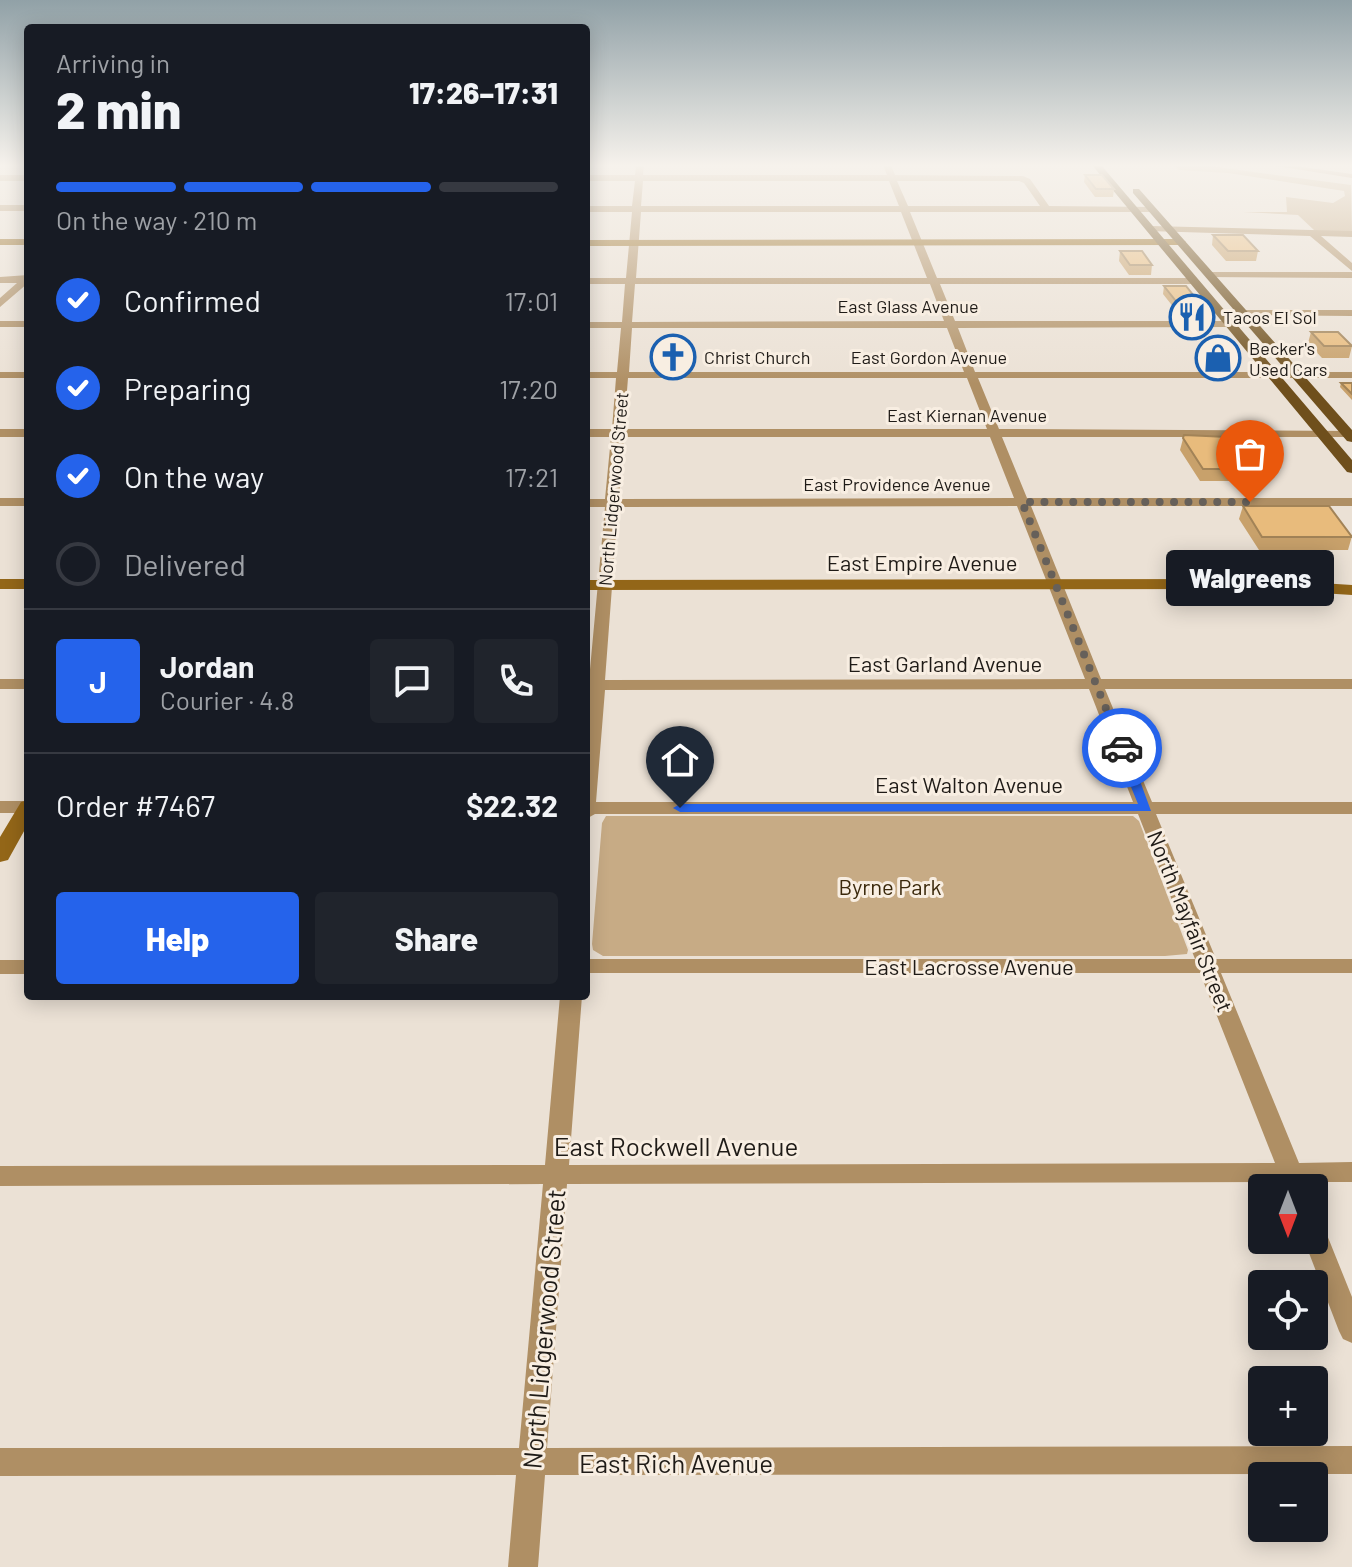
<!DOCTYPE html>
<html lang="en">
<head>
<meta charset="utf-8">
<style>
  body { margin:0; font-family:Barlow,sans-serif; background:#20242c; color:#f1f3f6; height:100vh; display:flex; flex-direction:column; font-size:30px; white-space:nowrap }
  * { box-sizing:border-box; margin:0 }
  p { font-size:26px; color:#9ea1a6 }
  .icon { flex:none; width:44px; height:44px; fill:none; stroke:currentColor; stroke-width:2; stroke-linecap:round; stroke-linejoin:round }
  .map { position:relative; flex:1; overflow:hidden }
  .side { position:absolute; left:24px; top:24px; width:566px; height:976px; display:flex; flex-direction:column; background:#171b24; border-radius:8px; box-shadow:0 4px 20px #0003 }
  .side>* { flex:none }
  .needle { width:52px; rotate:180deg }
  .tools { position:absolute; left:1248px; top:1174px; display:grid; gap:16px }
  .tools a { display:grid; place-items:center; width:80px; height:80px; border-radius:8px; background:#171b24; box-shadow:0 4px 20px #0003; font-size:40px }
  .pin { position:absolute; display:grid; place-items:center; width:68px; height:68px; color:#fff; margin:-82px -34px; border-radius:50% 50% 50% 0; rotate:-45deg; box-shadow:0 0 8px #0007 }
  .pin .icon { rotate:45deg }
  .courier { position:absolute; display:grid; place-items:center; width:80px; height:80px; margin:-40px; border:6px solid #2563eb; border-radius:50%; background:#fff; color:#222; box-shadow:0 2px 10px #0007 }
  .bubble { position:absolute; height:56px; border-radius:8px; background:#171b24; box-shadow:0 4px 20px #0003; font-size:26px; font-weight:800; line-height:56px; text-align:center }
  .overview em { font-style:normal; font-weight:800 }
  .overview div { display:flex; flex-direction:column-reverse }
  .overview { display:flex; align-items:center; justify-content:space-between; height:136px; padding:0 32px }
  h1 { font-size:52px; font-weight:800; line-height:60px }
  .bar { display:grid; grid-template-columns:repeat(4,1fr); gap:12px 8px; align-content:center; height:96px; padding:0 32px }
  .bar i { height:10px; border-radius:6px; background:#363941 }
  .bar .on { background:#2563eb }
  .bar p { grid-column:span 4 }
  .line { display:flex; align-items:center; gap:20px; padding:0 32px; border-top:2px solid #363941 }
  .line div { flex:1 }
  .round { display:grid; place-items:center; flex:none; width:84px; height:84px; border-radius:8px; background:#20242c }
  ol { padding:0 32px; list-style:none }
  li { display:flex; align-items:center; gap:24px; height:88px }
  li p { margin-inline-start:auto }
  li .icon { padding:8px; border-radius:50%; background:#2563eb; color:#fff; stroke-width:4 }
  li:last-child { color:#9ea1a6 }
  li i { width:44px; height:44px; border:4px solid #363941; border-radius:50% }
  .primary-button { display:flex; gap:16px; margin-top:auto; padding:16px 32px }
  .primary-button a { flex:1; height:92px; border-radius:8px; background:#2563eb; color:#fff; font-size:32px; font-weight:800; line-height:92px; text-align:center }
  .primary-button a+a { background:#20242c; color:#f1f3f6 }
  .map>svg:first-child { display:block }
</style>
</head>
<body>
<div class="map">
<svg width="1352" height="1567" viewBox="0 0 1352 1567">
  <rect width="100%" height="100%" fill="#ebe1d5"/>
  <path fill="#c7ab85" d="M1174,165H1202L1351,185L1352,232L1315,231L1298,215L1243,212H1287L1286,197L1333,203L1345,196L1344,191L1228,173L1179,170Z
    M606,816H1133L1139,821L1188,950L1187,954L1165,956H603L593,950L592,944L602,823Z"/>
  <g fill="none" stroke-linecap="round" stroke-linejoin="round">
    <path fill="#af8f64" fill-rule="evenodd" d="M636,165H644L643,175H887L883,165H891L895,175L1023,176L1030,179L1049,206L1155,207L1152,212H910L937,278H1194L1199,281L1194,284H940L955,321H1230L1235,324L1230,327L958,328L975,372H1352V378H978L999,429L1352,431L1351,436L1347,437H1002L1027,498H1352V506H1031L1101,679H1352V689H1105L1152,802H1352V814H1156L1216,959H1352V973H1221L1299,1163L1352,1162V1182H1307L1309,1188H1285L1282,1182L567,1184L547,1448L1352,1446V1474L545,1475L538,1567H508L516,1475L0,1476V1448H519L543,1184L0,1186V1166L545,1165L560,996H582L569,1165L1275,1163L1200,973H586V959H1195L1138,814H595L586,819V680H589L605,507H586V499H605L611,437H586V429H612L616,378H586V372H617L621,328H586V322H622L625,284H586V278H626L632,212H586V206H632L635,181H586V175H635ZM643,181H889L899,206H641ZM897,181H1019L1024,183L1040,206H908ZM641,212H901L927,278H636ZM635,284H930L944,321L632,322ZM632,328H947L964,372H629ZM628,378H967L987,429H624ZM624,437H990L1014,498L619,499ZM1017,506L1085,679L605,680L618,507ZM1089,689L1133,802H596L605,690Z
      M1270,165H1288L1352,174V178Z
      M0,175H28V181H0Z
      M0,205H28V211H0Z
      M1151,226L1352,231V237L1321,236L1352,263V271L1310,236L1148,231Z
      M1210,272H1352V278L1207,277V273Z
      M28,275V283L0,307V298L17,283H0V277Z
      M1243,310H1352V316L1239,315V311Z
      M0,321H28V327H0Z
      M0,372H28V378H0Z
      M0,429H28V437H0Z
      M0,498H28V506H0Z
      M0,679H28V689H0Z
      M0,801H28V813H0Z
      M0,960H28V974H0Z
      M1314,1222L1323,1225L1352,1297V1343L1343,1339L1339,1331L1304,1240H1314Z"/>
    <path fill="#936618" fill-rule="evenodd" d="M0,239H28V245H0Z
      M586,240L1181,239L1186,242L1181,245L586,246Z
      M0,579H28V589H0Z
      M1257,579L1352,585V595L1257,589L586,590V580Z
      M28,800V824L8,860L0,862V837L21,802Z"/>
    <path fill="#6f4f1c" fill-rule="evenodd" d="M1092,165H1101L1352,460V473L1347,472Z
      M1133,189H1139L1352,430V442L1347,441L1133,193Z"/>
  </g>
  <path fill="#c8a16b" d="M1085,175L1114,189L1113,197H1095L1084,182Z
    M1213,235L1258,251L1256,261H1226L1212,245Z
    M1120,251L1152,265L1151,275H1129L1119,261Z
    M1164,286L1205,310L1203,318H1182L1163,294Z
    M1311,332L1352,346L1349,358H1322L1308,343Z
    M1341,383H1352V400L1340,387Z
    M1184,435L1250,469L1247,481H1200L1180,450Z
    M1243,506L1352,536L1348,550H1259L1239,519Z"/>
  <path fill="#e8bb7c" stroke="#a28357" stroke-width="2" d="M1085,175H1102L1114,189H1096Z
    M1213,235H1243L1258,251H1228Z
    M1120,251H1142L1152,265H1130Z
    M1164,286H1186L1205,310H1183Z
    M1311,332H1338L1352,346H1324Z
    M1341,383H1352V394Z
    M1184,435L1228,437L1250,469H1203L1183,438Z
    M1243,506H1329L1352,537H1262Z"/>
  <linearGradient id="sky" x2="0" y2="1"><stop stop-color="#91a1a7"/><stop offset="0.43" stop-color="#f6f2ec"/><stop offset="1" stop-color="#f6f2ec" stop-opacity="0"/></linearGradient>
  <rect width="1352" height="384" fill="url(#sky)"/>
  <path fill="#2563eb" d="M1122,744L1128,748L1151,811L680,812L673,808L680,804H1138L1115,748Z"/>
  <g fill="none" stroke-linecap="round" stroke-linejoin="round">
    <path stroke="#66605a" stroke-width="8" stroke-dasharray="0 14.4" d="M1122,748L1022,502H1250"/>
  </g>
  <defs>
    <g id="restaurant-ring" transform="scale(2.3)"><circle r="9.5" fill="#f8eee2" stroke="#1b60b0" stroke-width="1.5"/><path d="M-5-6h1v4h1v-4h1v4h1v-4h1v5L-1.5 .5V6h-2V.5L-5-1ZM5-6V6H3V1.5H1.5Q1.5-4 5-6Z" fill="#1b60b0"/></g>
    <g id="church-ring" transform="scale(2.3)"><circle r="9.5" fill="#f8eee2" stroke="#1b60b0" stroke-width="1.5"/><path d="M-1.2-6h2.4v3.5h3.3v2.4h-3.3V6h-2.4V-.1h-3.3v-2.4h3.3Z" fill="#1b60b0"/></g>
    <g id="shop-ring" transform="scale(2.3)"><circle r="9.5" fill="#f8eee2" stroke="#1b60b0" stroke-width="1.5"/><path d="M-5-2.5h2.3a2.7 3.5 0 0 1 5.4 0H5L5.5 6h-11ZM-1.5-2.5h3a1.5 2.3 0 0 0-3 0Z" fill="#1b60b0"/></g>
  </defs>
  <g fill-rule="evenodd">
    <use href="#restaurant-ring" x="1192" y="317"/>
    <use href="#church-ring" x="673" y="357"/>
    <use href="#shop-ring" x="1218" y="358"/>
  </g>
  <g text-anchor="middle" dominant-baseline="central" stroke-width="6" stroke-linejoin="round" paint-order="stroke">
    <g font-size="18" fill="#1f1b17" stroke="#f8eee2">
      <text x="908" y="306">East Glass Avenue</text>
      <text x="929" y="357">East Gordon Avenue</text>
      <text x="967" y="415">East Kiernan Avenue</text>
      <text x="897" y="484">East Providence Avenue</text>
      <text transform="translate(613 489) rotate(-85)">North Lidgerwood Street</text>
    </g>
    <g font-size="18" fill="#1f1b17" stroke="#f8eee2" text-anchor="start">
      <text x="1223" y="317">Tacos El Sol</text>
      <text x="1249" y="348">Becker's<tspan x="1249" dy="21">Used Cars</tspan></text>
      <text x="704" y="357">Christ Church</text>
    </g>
    <g font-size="22" fill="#1f1b17" stroke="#f8eee2">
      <text x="922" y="562">East Empire Avenue</text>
      <text x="945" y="663">East Garland Avenue</text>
      <text x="969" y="784">East Walton Avenue</text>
      <text transform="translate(1191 921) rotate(68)">North Mayfair Street</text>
      <text x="969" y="966">East Lacrosse Avenue</text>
    </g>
    <g font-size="22" fill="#3b290c" stroke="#f8eee2">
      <text x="890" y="886">Byrne Park</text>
    </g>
    <g font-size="26" fill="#1f1b17" stroke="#f8eee2">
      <text x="676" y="1145">East Rockwell Avenue</text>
      <text transform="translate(543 1329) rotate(-85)">North Lidgerwood Street</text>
      <text x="676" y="1462">East Rich Avenue</text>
    </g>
  </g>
</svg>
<div class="tools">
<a><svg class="needle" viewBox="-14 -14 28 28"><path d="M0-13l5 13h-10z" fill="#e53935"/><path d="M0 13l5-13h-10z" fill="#9ea1a6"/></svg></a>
<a><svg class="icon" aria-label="locate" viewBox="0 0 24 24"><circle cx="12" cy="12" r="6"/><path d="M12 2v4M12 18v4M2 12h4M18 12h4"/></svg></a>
<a>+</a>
<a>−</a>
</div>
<div class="pin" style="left:1250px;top:502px;background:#ea580c"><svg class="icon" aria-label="bag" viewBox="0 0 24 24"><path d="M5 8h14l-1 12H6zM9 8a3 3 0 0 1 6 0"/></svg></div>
<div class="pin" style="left:680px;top:808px;background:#1f2937"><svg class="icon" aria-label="home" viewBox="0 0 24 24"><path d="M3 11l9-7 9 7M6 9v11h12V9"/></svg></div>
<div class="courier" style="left:1122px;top:748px"><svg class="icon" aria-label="car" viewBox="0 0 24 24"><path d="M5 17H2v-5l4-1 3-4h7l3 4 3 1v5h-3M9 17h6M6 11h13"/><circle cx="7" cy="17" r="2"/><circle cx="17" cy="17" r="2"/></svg></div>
<div class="bubble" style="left:1166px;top:550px;width:168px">Walgreens</div>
<section class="side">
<div class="overview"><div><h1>2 min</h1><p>Arriving in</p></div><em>17:26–17:31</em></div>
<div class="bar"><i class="on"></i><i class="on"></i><i class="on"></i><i></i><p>On the way · 210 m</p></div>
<ol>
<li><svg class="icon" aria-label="check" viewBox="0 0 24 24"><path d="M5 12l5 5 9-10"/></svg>Confirmed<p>17:01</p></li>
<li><svg class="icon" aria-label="check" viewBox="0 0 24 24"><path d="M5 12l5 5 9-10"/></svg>Preparing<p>17:20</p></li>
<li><svg class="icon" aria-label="check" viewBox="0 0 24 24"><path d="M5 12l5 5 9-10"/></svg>On the way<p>17:21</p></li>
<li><i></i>Delivered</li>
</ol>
<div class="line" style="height:144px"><b class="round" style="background:#2563eb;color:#fff">J</b><div><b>Jordan</b><p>Courier · 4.8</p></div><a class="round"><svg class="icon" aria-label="chat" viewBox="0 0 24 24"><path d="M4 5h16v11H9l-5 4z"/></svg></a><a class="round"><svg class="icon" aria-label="phone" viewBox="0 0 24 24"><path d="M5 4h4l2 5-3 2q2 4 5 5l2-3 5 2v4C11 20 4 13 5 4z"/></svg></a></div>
<div class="line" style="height:104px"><div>Order #7467</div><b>$22.32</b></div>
<div class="primary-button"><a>Help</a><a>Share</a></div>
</section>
</div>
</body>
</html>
